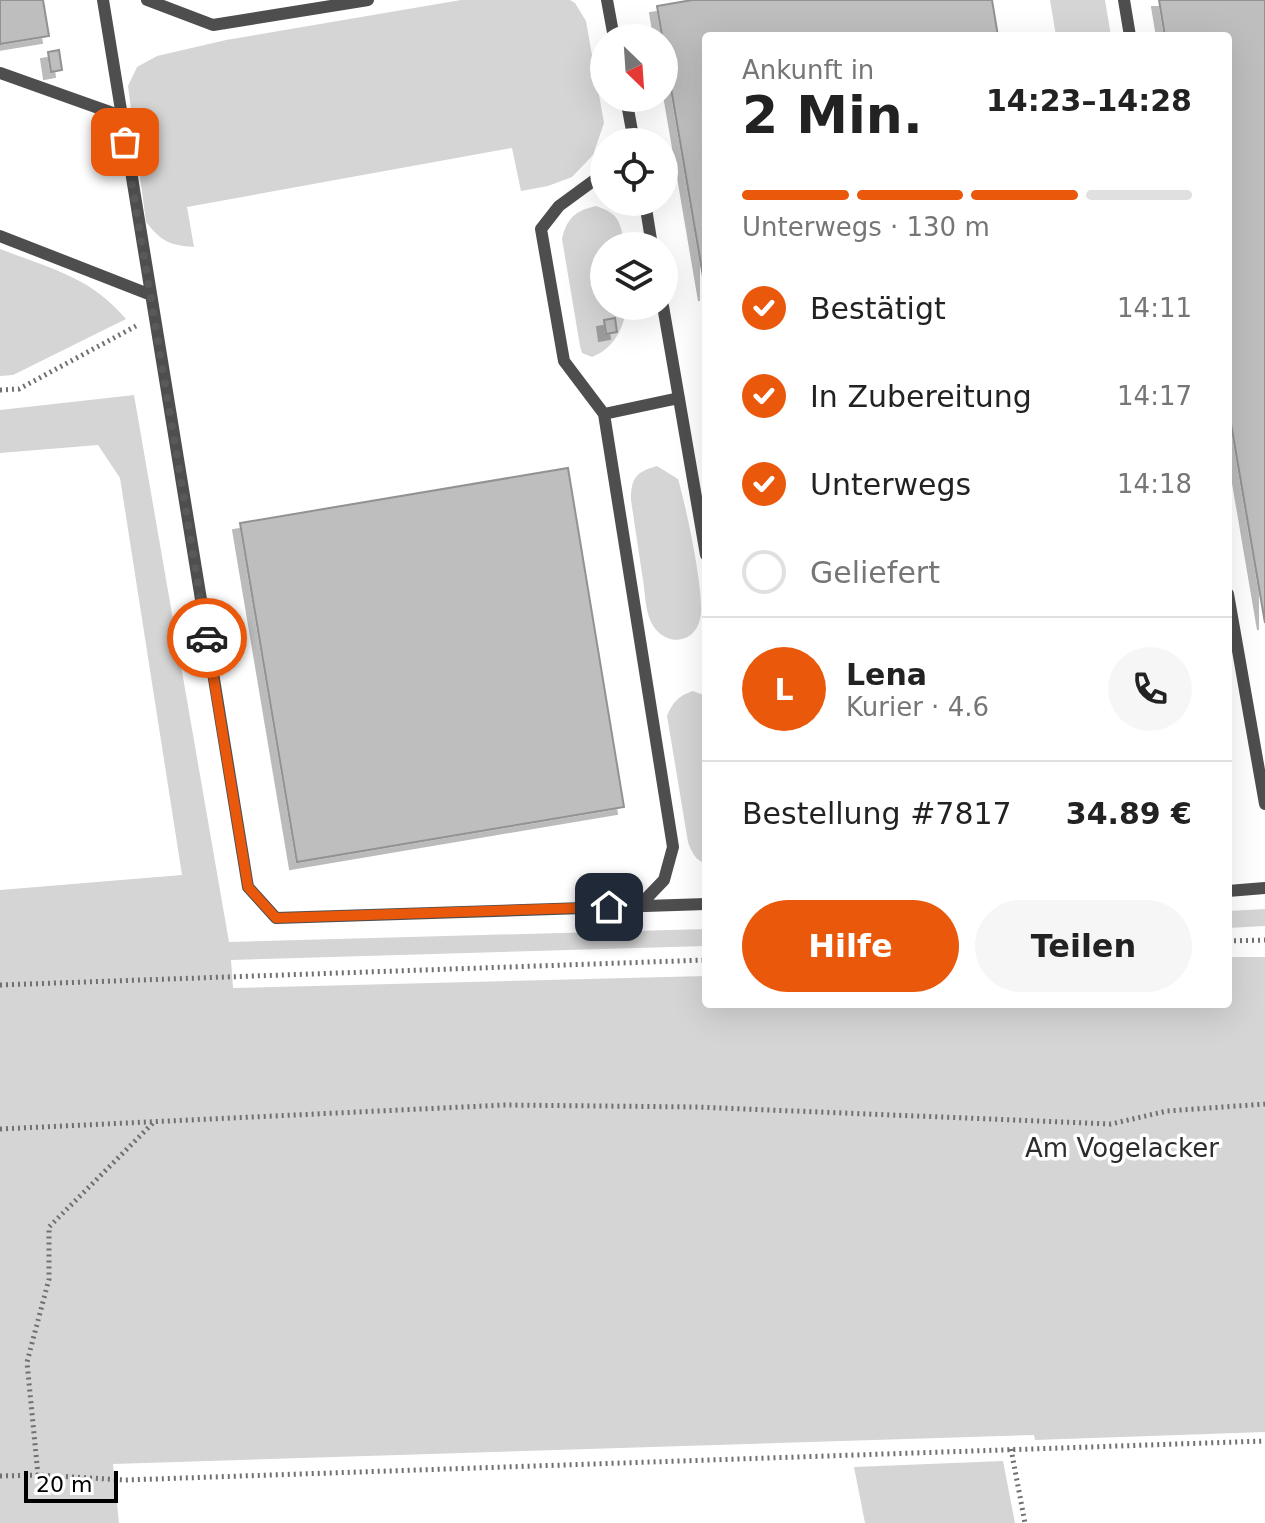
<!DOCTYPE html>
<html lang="de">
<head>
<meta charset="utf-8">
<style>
  body { margin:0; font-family:"DejaVu Sans",sans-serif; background:#f6f6f6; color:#222; height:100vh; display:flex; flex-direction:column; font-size:30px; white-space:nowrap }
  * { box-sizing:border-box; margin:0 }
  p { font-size:26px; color:#767676 }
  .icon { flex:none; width:44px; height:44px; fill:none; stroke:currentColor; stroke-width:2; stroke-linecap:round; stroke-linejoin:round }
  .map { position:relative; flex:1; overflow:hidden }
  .details { position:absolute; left:702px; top:32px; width:530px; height:976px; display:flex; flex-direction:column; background:#fff; border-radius:8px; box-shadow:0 8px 32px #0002 }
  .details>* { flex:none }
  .needle { width:52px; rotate:155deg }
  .tools { position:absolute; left:590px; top:24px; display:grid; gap:16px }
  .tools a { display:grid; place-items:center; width:88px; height:88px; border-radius:50%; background:#fff; box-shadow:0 8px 32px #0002; font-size:40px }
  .scale { position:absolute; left:24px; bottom:20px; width:94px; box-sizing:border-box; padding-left:8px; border:4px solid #000; border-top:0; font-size:22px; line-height:28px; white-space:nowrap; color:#000; -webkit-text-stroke:6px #fff; paint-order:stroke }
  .pin { position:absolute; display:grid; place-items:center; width:68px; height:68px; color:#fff; margin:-34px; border-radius:16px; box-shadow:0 4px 12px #0006 }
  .courier { position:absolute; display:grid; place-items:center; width:80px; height:80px; margin:-40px; border:6px solid #ea580c; border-radius:50%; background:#fff; color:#222; box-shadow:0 2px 10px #0007 }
  .headline em { font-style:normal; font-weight:800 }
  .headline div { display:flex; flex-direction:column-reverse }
  .headline { display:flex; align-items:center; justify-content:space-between; height:136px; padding:0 40px }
  h1 { font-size:52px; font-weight:800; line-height:60px }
  .bar { display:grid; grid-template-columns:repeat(4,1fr); gap:12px 8px; align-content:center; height:96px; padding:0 40px }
  .bar i { height:10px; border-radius:6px; background:#e0e0e0 }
  .bar .on { background:#ea580c }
  .bar p { grid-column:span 4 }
  .line { display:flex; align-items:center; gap:20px; padding:0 40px; border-top:2px solid #e0e0e0 }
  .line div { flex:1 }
  .round { display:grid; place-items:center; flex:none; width:84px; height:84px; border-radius:42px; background:#f6f6f6 }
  ol { padding:0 40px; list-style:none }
  li { display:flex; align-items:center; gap:24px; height:88px }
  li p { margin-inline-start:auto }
  li .icon { padding:8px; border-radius:50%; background:#ea580c; color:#fff; stroke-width:4 }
  li:last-child { color:#767676 }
  li i { width:44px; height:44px; border:4px solid #e0e0e0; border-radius:50% }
  .cta { display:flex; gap:16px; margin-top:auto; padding:16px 40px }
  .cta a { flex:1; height:92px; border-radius:48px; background:#ea580c; color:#fff; font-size:32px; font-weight:800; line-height:92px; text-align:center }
  .cta a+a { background:#f6f6f6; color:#222 }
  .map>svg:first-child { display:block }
</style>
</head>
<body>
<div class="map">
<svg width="1265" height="1523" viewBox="0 0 1265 1523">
  <defs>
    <filter id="shadow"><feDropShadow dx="-7" dy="7" stdDeviation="0" flood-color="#0004"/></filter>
  </defs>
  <rect width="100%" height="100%" fill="#fff"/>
  <path fill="#d5d5d5" d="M461,0H570L575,3L586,21L604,123L593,155L572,177L548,186L521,191L512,148L187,207L194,247C169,245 162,242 146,222L128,86L137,67L157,56L226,40Z
    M1050,0H1105L1111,36H1056Z
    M596,206C620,214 620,222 625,246H604V306H626C625,328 613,349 592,357L582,353L580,346L562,239C567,218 575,211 596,206Z
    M0,249C49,268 91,277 126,319L13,375L0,376Z
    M134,395L229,942L706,929V946L231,960L233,988L706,976V1004H1228V957H1265V1432L1035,1440L1034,1435L113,1464L119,1523H0V890L182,875L120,478L98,445L0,453V410Z
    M657,466L678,479C686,506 703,586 701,613C698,648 659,648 649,617C645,605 645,592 643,580C639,554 635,527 631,500C631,479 635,472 657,466Z
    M693,691L706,696V863C696,862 691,851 688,842L667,716C673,702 678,696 693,691Z
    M1265,909V926L1228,928V911Z
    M1003,1461L1015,1523H865L854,1467Z"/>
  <path fill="#bebebe" stroke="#929292" stroke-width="2" filter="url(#shadow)" d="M0,0H43L49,36L0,44Z
    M692,0H992L998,36H706V294L657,6Z
    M1159,0H1265V623L1228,406V36H1165Z
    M59,50L62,70L51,72L48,52Z
    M615,318L617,332L606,334L604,320Z
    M568,468L624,807L297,862L240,523Z"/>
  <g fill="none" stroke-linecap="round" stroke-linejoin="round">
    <path stroke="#707070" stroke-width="5" stroke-dasharray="2 4" stroke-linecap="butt" d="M0,390L19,389L136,326
      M1228,941L1265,940
      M0,985L706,960
      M0,1129L505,1105L697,1107L1111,1124L1167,1111L1265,1104
      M1011,1449L1025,1523
      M38,1475L27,1362L49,1279V1227L153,1123
      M0,1476L38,1475L125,1480L1265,1441"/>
    <path stroke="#4e4e4e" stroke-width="12" d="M103,0L248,887L276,918L706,904
      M147,0L213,25L368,0
      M607,0L614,38
      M1124,0L1130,36
      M0,73L121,116
      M626,98L634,142
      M604,173L559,206L541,229L564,361L604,414L673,847L664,880L639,906
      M645,202L652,246
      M0,236L151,295
      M663,306L706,555
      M604,414L679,398
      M1228,594L1265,804
      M1228,891L1265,888"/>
  </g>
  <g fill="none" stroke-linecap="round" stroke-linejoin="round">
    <path stroke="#595959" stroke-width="8" stroke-dasharray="0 14.4" d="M125,142L207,638"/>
    <path stroke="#ea580c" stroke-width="10" d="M207,638L248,887L276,918L609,907"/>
  </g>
  <g text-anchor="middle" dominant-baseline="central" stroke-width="7" stroke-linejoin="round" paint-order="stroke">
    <g font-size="26" fill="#2c2c2c" stroke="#fff">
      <text x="1122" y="1148">Am Vogelacker</text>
    </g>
  </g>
</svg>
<div class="tools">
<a><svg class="needle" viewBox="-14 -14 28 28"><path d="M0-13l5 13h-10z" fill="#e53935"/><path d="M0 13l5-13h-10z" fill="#767676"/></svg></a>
<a><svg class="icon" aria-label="locate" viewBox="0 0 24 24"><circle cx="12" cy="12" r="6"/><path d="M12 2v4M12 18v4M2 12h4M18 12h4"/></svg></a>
<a><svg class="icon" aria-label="layers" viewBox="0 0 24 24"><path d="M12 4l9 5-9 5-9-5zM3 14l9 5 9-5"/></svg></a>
</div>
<div class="scale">20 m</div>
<div class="pin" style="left:125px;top:142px;background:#ea580c"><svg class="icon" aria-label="bag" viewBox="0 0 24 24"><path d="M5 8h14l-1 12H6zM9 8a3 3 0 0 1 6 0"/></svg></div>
<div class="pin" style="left:609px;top:907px;background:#1f2937"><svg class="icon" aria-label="home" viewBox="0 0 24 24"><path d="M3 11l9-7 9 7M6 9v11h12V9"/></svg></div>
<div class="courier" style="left:207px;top:638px"><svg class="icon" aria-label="car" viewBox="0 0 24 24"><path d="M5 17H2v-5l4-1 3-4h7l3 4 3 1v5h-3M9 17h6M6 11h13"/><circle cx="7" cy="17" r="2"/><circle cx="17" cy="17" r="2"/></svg></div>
<section class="details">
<div class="headline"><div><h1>2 Min.</h1><p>Ankunft in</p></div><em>14:23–14:28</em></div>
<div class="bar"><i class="on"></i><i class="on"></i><i class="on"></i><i></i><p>Unterwegs · 130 m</p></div>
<ol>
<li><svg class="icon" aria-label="check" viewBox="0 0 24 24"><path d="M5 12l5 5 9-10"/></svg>Bestätigt<p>14:11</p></li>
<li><svg class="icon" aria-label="check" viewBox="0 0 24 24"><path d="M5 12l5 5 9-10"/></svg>In Zubereitung<p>14:17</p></li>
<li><svg class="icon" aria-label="check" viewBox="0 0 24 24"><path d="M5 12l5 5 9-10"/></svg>Unterwegs<p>14:18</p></li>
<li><i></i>Geliefert</li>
</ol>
<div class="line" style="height:144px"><b class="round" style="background:#ea580c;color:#fff">L</b><div><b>Lena</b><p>Kurier · 4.6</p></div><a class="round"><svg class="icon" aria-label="phone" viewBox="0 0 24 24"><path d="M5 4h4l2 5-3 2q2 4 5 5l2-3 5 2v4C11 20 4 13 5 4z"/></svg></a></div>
<div class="line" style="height:104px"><div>Bestellung #7817</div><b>34.89 €</b></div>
<div class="cta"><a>Hilfe</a><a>Teilen</a></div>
</section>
</div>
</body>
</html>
